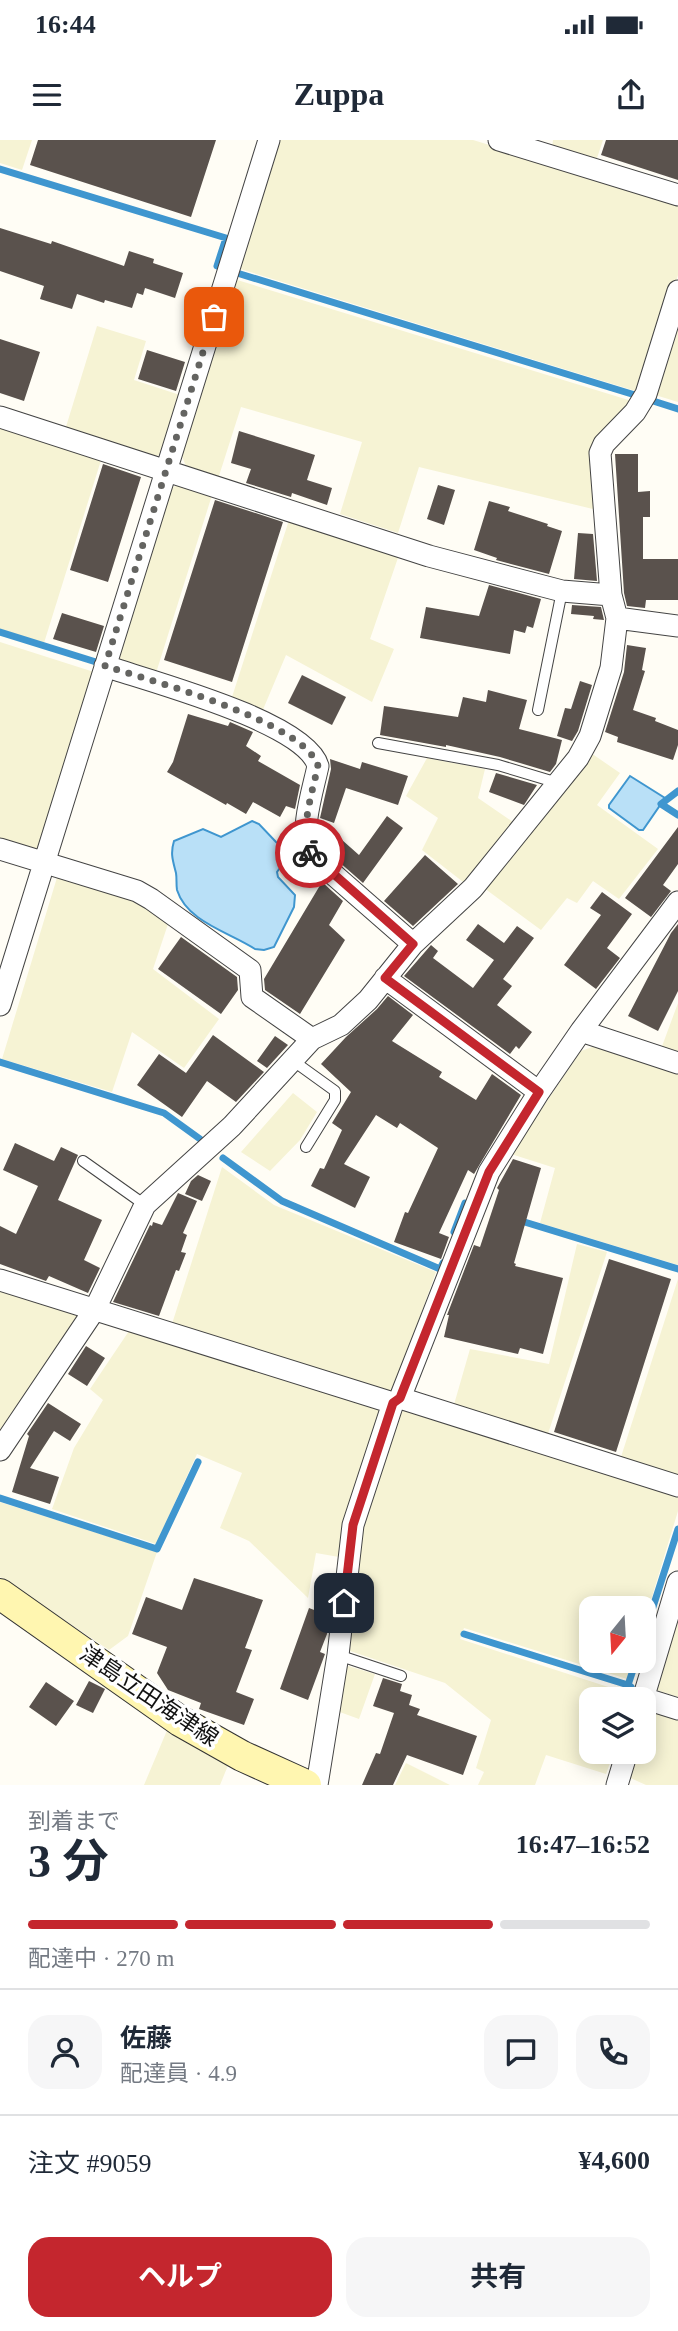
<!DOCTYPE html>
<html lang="ja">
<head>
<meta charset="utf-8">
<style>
  body { margin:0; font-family:"Times New Roman","Noto Sans JP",serif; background:#f6f6f7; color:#1f2937; height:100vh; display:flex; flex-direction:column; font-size:26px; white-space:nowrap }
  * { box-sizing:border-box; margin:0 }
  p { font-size:23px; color:#747a83 }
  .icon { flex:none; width:38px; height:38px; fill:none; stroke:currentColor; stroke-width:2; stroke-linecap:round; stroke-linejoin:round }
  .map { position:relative; height:1645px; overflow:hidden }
  .side { display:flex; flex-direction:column; background:#fff; flex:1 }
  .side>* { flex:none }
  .needle { width:46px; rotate:198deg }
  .buttons { position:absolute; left:579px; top:1456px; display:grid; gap:14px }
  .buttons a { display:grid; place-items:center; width:77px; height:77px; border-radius:14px; background:#fff; box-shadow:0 4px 18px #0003; font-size:35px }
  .pin { position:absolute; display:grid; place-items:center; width:60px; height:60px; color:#fff; margin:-30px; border-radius:14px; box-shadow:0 4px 10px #0006 }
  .courier { position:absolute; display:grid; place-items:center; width:70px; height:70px; margin:-35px; border:5px solid #c4262e; border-radius:50%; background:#fff; color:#222; box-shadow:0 2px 9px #0007 }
  .summary em { font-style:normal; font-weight:700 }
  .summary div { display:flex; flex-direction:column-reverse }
  .summary { display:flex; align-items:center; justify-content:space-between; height:119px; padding:0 28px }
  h1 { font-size:46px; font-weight:700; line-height:52px }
  .bar { display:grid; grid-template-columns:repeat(4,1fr); gap:10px 7px; align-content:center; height:84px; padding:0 28px }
  .bar i { height:9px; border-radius:5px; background:#e0e1e3 }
  .bar .selected { background:#c4262e }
  .bar p { grid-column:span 4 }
  .line { display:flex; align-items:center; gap:18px; padding:0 28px; border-top:2px solid #e0e1e3 }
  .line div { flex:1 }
  .round { display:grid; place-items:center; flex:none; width:74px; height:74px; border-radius:21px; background:#f6f6f7 }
  .action { display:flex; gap:14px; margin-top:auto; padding:14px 28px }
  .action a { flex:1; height:80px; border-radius:21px; background:#c4262e; color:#fff; font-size:28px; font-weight:700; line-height:80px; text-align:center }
  .action a+a { background:#f6f6f7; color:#1f2937 }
  .status { display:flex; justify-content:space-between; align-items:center; height:49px; padding:0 35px; background:#fff; direction:ltr }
  .status svg { height:19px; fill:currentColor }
  header { display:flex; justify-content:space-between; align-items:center; height:91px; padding:0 28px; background:#fff; font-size:32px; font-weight:700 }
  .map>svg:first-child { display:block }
</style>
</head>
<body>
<div class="status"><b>16:44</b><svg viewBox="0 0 49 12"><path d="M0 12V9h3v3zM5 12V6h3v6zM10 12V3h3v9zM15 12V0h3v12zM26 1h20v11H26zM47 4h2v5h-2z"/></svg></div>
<header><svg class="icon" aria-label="menu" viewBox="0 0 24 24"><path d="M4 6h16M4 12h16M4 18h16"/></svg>Zuppa<svg class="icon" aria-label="share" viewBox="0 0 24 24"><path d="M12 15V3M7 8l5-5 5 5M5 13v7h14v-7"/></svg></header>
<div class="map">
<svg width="678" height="1645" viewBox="0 0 678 1645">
  <rect width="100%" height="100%" fill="#fffdf5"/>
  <path fill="#f6f3d4" d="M0,0H32L22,30L0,23Z
    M277,0H473L678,63V135L642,253L237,128Z
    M553,0H603L596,21L552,8Z
    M234,139L635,262L618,283L597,370L419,327L398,393L340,374L362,302L241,267L218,339L187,329L182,316Z
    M678,169V262L652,254Z
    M97,186L146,201L134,240L183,256L165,312L152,318L65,290Z
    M0,285L102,317L44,503L0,489Z
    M184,343L213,352L156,533L116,520L170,348Z
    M290,377L400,412L370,499L394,509L372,562L286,515L262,572L232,557Z
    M0,502L94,532L42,702L37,708L29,710L0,701Z
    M588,611L620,633L597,665L658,709L619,759L593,741L577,763L567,758L541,790L480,745Z
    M427,618L485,629L478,658L516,684L467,745L422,710L438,678L406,656Z
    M59,731L134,754L170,778L153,829L219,879L184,928L132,892L112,952L2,919Z
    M678,863V914L661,909Z
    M595,906L678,932V1125L540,1083L555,1028L511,1014L581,911Z
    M293,953L317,972L300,1000L270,1031L241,1012Z
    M222,1027L274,1065L436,1132L395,1246L389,1251L171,1187Z
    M577,1104L607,1112L547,1297L453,1268L470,1209L549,1224Z
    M678,1139V1338L620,1320Z
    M0,1151L79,1175L0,1300Z
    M131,1188L377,1265L384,1274L339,1417L316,1413L308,1458L249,1401L220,1388L242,1333L197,1314L156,1404L52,1369L74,1308L103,1260L90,1249Z
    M410,1268L678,1351V1371L644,1483V1468H592V1521H633L627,1539L464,1488L460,1499L633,1555L632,1559H592V1612H614L606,1634L546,1615L535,1645H478L484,1632L476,1628L491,1580L445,1543L350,1511L358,1406L401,1272Z
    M0,1362L157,1412L128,1496L109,1510L0,1437Z
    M678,1469V1557L653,1549Z
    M345,1525L375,1534L359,1579L337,1571Z
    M648,1564L678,1574V1645H646L626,1636L634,1612H644V1578Z
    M168,1588L229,1623L220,1645H144Z
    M406,1623L450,1645H395Z"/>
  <path fill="#b9e0f7" stroke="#3f96cf" stroke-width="2" d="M630,636L665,658L643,690H639L609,668V665Z
    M252,681L259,684L276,702L289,711V716L277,732L278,737L295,755L294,767L274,807L264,810L255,809C229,792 187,782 177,750C176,744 177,739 176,733C173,721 170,714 174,701L203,689L221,697Z"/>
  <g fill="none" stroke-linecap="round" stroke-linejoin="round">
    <path stroke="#3f96cf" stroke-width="7" d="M0,29L226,98L217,126
      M237,133L635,255
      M650,260L678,269
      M0,492L96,522
      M678,651L661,664L678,675
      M0,922L164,973L200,999
      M223,1018L282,1061L440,1129L443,1123
      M518,1080L678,1129
      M454,1092L465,1063
      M0,1358L157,1409L198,1322
      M464,1494L628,1545
      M644,1495L678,1389
      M631,1547L628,1545L636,1521"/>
  </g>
  <path fill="#5a524d" d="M38,0H216L191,77L30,25Z
    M606,0H678V40L601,15Z
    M0,88L51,104L52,101L124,126L129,111L154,119L153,123L183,133L175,158L145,148L143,155L137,153L132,168L105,160L104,163L77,154L72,169L40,159L44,146L0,131Z
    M0,199L40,212L24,261L0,253Z
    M147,210L185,222L176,251L138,239Z
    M239,291L315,315L307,340L332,348L327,365L292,353L291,357L246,343L251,329L231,323Z
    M615,314H638V352L650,351V377H643V419H678V460H646L645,468L627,466L624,453Z
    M103,324L141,337L108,442L70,430Z
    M438,345L455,350L444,385L427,379Z
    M215,360L283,382L232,542L164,520Z
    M489,361L510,367L508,371L548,384L547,386L562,391L549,434L496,420L497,418L474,410Z
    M578,393L593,394L597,441L574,439Z
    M489,445L541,459L533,488L527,486L525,493L514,490L510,514L420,498L426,467L479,476Z
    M572,465L601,467L604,480L593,479L594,476L571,474Z
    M62,473L104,486L96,512L53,499Z
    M627,505L646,508L642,530L645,531L633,570L656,578L655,581L678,590V605L673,620L617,602L618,597L605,592L624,532Z
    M302,535L346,557L332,585L288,563Z
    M580,541L592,545L578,591L572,601L557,596L565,568L571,569Z
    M488,550L527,560L519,589L562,600L556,624L550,632L500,617L446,605V607L380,595L384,566L458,577L463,557L486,562Z
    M188,574L228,586L230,582L253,592L246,606L261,616L258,621L300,645L295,669L286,666L280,677L253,662L246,674L227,663L226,665L167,632L173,622Z
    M330,619L360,629L362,622L408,636L398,665L346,648L334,683L320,678L331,629Z
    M496,633L537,645L524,665L489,652Z
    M387,676L403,688L363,743L321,706L319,690L324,684L359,715Z
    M678,687V724L663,745L671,751L651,777L625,758Z
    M425,715L458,744L413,786L384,761Z
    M322,742L343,761L329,785L345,800L300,874L265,850L264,839Z
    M602,752L632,774L607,808L620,818L596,849L564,825L601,775L590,768Z
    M478,784L504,803L517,786L534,798L503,839L512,846L497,865L532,892L519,909L516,906L510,914L404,836L431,805L438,811L433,818L473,848L494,820L466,800Z
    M678,784V851L658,891L628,876L671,793Z
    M181,797L237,837L238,850L221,874L158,829Z
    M388,856L413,875L392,901L442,932L439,937L476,960L492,934L521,955L474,1034L468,1030L439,1093L449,1097L441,1119L394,1102L405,1072L408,1073L438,1008L400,983L397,988L376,975L344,1024L370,1037L355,1068L311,1046L320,1028L324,1029L342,990L332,983L351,952L321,924L346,897L377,869Z
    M213,895L264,932L236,962L207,941L182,977L137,945L159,914L186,933Z
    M275,896L288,905L267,928L257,921Z
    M15,1003L54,1021L61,1007L78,1015L58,1060L102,1080L84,1120L100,1128L88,1153L49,1136L46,1141L0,1124V1086L16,1094L38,1046L3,1030Z
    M513,1019L541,1028L514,1123L516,1124L515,1126L563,1138L543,1214L520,1208L518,1214L444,1197L449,1175H447L474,1105L480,1107L499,1050L497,1048Z
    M198,1035L211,1041L202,1061L185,1054L191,1041Z
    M178,1053L197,1061L183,1093L187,1095L181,1112L186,1113L179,1131L176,1130L159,1176L113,1162L150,1085L152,1086L153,1082L162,1085Z
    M609,1119L671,1139L616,1312L554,1292Z
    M86,1206L105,1218L87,1246L68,1234Z
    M48,1263L81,1284L70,1301L54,1291L30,1328L59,1337L50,1364L12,1352L29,1296L27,1294Z
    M194,1438L263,1460L245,1508L252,1510L236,1552L254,1559L244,1585L199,1569L201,1563L168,1550L157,1533L167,1507L132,1494L146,1457L182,1470Z
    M309,1468L327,1475L325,1480L329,1481L327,1494L320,1512L325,1514L308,1560L280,1549Z
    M383,1538L402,1544L400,1551L412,1555L409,1565L420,1569L417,1575L477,1596L463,1635L407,1615L393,1645H362L376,1613L380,1614L394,1573L373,1566Z
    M89,1541L105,1549L93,1573L76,1565Z
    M46,1542L74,1561L56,1586L29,1567Z"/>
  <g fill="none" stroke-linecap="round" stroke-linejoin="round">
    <g stroke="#444" stroke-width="12">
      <path id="service" d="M538,570L562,451
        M378,603L498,625L558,643
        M292,920L335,951V960L306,1007
        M83,1021L145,1065
        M338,1515L401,1536"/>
    </g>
    <g stroke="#444" stroke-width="23">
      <path id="minor" d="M499,0L678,55
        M0,277L429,416L562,451L611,455
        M617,478L678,486
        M105,526C149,541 306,582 318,626C313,650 299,692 310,714L413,804
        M0,709L137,751L151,759L250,830L252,857L312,899
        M385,838L539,952
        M0,865L269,0
        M581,891L678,762
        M0,1140L393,1263L400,1258L678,1346
        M400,1258L489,1032L539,952L581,891L678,923
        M0,1310L95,1169L145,1065L232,986L312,899L341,885L368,860L413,804L473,748L578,618L590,596L611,528L617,478L611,455L600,313L604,304L635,272L646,254L678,151
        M643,1558L678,1569
        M643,1559L678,1442
        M317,1645L338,1515L353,1385L393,1263
        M617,1645L627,1612"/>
    </g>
    <g stroke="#333" stroke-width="32">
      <path id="secondary" d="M0,1454L180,1581L242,1616L306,1645"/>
    </g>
    <use href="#service" stroke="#fff" stroke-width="10"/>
    <use href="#minor" stroke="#fff" stroke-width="21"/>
    <use href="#secondary" stroke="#fff6b0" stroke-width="30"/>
  </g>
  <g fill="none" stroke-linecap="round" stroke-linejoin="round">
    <path stroke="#646461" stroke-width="7" stroke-dasharray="0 12.6" d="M214,177L105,526C149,540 305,582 318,626C313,649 299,693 310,713"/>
    <path stroke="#c4262e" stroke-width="9" d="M310,713L413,804L385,838L539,952L489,1032L400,1258L393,1263L353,1385L344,1463"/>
  </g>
  <g text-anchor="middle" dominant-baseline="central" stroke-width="7" stroke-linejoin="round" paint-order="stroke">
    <g font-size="23" fill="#111" stroke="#fff">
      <text transform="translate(149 1556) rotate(34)">津島立田海津線</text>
    </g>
  </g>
</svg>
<div class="buttons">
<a><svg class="needle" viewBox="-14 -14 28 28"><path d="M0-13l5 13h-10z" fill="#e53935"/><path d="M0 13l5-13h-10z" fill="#747a83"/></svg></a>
<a><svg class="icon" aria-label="layers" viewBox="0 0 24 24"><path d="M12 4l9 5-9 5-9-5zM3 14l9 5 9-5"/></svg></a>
</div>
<div class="pin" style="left:214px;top:177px;background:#ea580c"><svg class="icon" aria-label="bag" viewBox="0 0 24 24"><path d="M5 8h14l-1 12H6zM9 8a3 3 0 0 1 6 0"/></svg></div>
<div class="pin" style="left:344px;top:1463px;background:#1f2937"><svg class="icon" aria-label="home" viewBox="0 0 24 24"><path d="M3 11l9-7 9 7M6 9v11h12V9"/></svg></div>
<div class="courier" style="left:310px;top:713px"><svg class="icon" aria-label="bike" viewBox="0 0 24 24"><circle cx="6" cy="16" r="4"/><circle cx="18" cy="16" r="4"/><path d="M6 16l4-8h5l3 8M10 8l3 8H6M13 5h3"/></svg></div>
</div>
<section class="side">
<div class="summary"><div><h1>3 分</h1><p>到着まで</p></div><em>16:47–16:52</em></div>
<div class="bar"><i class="selected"></i><i class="selected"></i><i class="selected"></i><i></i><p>配達中 · 270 m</p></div>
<div class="line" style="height:126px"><a class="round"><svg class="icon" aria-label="person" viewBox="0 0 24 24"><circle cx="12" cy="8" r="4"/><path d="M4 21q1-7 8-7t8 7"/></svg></a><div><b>佐藤</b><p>配達員 · 4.9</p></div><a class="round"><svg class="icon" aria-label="chat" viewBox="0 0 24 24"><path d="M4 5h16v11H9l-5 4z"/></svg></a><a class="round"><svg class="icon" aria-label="phone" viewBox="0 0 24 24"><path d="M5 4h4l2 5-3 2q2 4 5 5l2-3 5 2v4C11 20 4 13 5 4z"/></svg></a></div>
<div class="line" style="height:91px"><div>注文 #9059</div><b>¥4,600</b></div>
<div class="action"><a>ヘルプ</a><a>共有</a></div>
</section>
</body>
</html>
